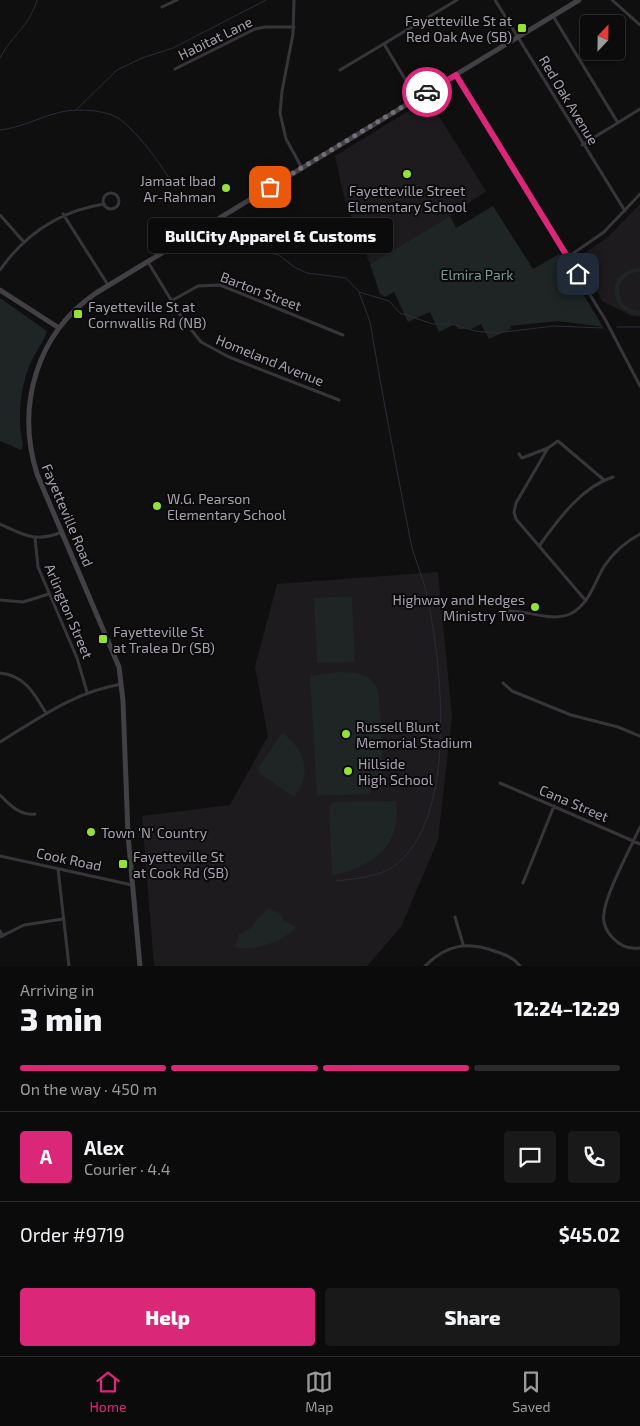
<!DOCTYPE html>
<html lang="en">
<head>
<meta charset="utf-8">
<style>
  body { margin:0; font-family:"Exo 2",sans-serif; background:#1a191a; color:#f1f3f6; height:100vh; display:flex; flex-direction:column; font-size:19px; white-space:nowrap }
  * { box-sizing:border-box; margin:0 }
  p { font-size:16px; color:#9a9b9d }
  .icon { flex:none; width:28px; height:28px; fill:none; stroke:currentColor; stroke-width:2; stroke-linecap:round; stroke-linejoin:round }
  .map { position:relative; height:966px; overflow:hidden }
  .side { display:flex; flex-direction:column; background:#0c0b0c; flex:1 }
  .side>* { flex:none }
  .needle { width:32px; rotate:22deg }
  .controls { position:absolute; left:580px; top:15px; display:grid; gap:10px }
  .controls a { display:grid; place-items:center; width:45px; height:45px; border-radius:5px; background:#0c0b0c; box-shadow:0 1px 4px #0004,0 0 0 1px #2c2b2d; font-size:25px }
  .pin { position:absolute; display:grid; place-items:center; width:42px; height:42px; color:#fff; margin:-21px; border-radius:10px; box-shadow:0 2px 8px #0006 }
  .courier { position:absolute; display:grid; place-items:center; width:50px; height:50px; margin:-25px; border:4px solid #db2777; border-radius:50%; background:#fff; color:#222; box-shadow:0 1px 6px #0007 }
  .bubble { position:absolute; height:35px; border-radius:5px; background:#0c0b0c; box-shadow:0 1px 4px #0004,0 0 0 1px #2c2b2d; font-size:16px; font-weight:800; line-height:35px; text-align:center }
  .summary em { font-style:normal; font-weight:800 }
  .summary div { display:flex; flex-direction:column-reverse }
  .summary { display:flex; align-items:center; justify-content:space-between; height:85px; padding:0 20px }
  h1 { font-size:32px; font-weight:800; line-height:38px }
  .bar { display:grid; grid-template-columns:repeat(4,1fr); gap:8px 5px; align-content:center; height:60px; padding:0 20px }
  .bar i { height:6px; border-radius:4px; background:#2c2b2d }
  .bar .active { background:#db2777 }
  .bar p { grid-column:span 4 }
  .line { display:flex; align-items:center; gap:12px; padding:0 20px; border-top:1px solid #2c2b2d }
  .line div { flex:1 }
  .round { display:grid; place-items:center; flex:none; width:52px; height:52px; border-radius:5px; background:#1a191a }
  .primary-button { display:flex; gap:10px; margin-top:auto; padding:10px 20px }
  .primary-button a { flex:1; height:58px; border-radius:5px; background:#db2777; color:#fff; font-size:20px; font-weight:800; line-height:58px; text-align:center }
  .primary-button a+a { background:#1a191a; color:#f1f3f6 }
  .tabs { display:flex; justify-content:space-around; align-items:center; height:70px; border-top:1px solid #2c2b2d; background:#0c0b0c; font-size:14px; color:#9a9b9d }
  .tabs a { display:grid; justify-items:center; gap:2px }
  .tabs .active { color:#db2777 }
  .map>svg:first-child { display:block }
</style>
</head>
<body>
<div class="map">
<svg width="640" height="966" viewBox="0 0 640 966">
  <rect width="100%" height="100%" fill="#100f10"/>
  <path fill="#1d1b1d" d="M428,99L486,191L450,216L370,264L344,197L335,156Z
    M640,204V317L632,316L602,301L579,257L608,237Z
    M438,572L452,716L438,840L401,927L367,966H154L142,816L230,805L268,736L255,667L277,584Z"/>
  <path fill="#1e2524" d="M493,206L533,269L559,254L603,327L559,321L510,326L511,329L489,339L481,324L471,329H458L455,324L439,332L430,312L408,322L394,292L385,297L380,294L370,264L450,216L456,228Z
    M640,268V272C629,272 621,278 619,289C619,303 626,310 640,311V315C606,313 606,269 640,268Z
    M0,298L47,331C44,341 36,351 31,362C20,387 17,419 23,445L21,450L0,441Z
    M352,596L355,662L317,663L314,598Z
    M340,672C354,672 370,673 377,688C381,698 382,754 383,769L380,782L369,794L317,796L310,676Z
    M282,733C305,748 313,774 294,797L259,773L258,768Z
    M396,801C403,846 371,868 332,875L329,808L333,802Z
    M269,908L281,914L284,921L295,926V929C280,942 255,952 235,947L239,934C253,931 258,915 269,908Z"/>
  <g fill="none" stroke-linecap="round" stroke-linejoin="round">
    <path stroke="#2d2a38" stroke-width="1" d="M0,58C13,33 28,29 37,0
      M75,111L117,70L142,58L173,48L266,0
      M0,130C20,128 38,118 57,113C74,108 107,109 121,120C143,138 161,165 176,189
      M218,224L238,238L251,242L259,251L279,255L294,267L307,273L346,278L359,292L389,301L400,313L433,324H452L475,331L496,333L554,326L603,328
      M617,327H640
      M336,881C353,879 377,877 391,868C460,824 442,660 426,592C422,574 413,556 410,538C396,466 382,394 370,322L359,292"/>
    <path stroke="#38353a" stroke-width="3" d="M294,0L293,34L282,91L280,113L286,139L302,168
      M495,0L625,211
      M612,0L640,25
      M162,7L177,0
      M553,16L618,123
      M384,44L417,99
      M175,69L255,29L265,27H294
      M340,70L457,0
      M456,75L606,321L640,386
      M582,145L640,109
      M103 201a8 8 0 1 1 16 0a8 8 0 1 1-16 0Z
      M63,214L108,285
      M0,215L24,242
      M568,257L604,232L640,194
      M148,262L182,318L201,342L229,357L339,400
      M0,270C26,233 59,211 104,204
      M171,301L198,286L220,285L343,335
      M548,448L558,441L604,480
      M519,454L522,458L548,448L516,503L514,512L516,519L586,601
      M0,524C24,535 35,543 62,532
      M35,538L38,567L77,658L87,692
      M539,546C558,520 581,487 613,477
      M0,600L23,602L49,594
      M490,617C512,600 545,625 570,614C590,604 594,582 605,565C614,552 627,541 640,534
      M0,673C25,675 35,695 46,713
      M503,683L512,691L571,715L618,727L640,736
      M0,742C41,717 74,692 122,684
      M500,783L640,844
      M0,795C10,805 20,816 35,814
      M640,827C631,847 606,893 604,913C602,923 607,933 615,940C622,947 631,949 640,948
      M0,856L132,885
      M58,869L69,966
      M523,883L554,806
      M455,917L463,944
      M0,931L3,936
      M0,937L24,925L63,919
      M425,966C447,944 468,941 497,952C506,955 514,958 520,966"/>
    <path stroke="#423f45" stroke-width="5" d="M0,290L59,328
      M140,966L128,835L123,701L119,667L37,474C16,406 36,334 96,293L579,0"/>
  </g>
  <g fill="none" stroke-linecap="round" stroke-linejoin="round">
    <path stroke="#736e78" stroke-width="5" stroke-dasharray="0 9" d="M270,187L427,92"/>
    <path stroke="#db2777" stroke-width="6" d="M427,92L456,75L578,274"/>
  </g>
  <g fill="#96e136" stroke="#0b0a0b" stroke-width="2">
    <rect x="517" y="23" width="10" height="10" rx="2.5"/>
    <circle cx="407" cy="174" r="5"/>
    <circle cx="226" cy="188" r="5"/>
    <rect x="73" y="309" width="10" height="10" rx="2.5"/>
    <circle cx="157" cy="506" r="5"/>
    <circle cx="535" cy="607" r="5"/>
    <rect x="98" y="634" width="10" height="10" rx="2.5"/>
    <circle cx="346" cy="734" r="5"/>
    <circle cx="348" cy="771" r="5"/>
    <circle cx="91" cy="832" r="5"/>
    <rect x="118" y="859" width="10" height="10" rx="2.5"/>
  </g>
  <g text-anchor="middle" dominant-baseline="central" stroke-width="4" stroke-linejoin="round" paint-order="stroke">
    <g font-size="14" fill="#a8a1b0" stroke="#0b0a0b" text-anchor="start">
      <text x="512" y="20" text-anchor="end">Fayetteville St at<tspan x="512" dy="16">Red Oak Ave (SB)</tspan></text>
      <text x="216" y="180" text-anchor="end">Jamaat Ibad<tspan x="216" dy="16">Ar-Rahman</tspan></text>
      <text x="407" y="190" text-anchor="middle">Fayetteville Street<tspan x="407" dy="16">Elementary School</tspan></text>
      <text x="88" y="306">Fayetteville St at<tspan x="88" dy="16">Cornwallis Rd (NB)</tspan></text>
      <text x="167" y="498">W.G. Pearson<tspan x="167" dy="16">Elementary School</tspan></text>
      <text x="525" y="599" text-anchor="end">Highway and Hedges<tspan x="525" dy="16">Ministry Two</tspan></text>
      <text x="113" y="631">Fayetteville St<tspan x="113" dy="16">at Tralea Dr (SB)</tspan></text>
      <text x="356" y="726">Russell Blunt<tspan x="356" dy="16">Memorial Stadium</tspan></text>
      <text x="358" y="763">Hillside<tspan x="358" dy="16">High School</tspan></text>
      <text x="101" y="832">Town 'N' Country</text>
      <text x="133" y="856">Fayetteville St<tspan x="133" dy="16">at Cook Rd (SB)</tspan></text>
    </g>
    <g font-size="14" fill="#a8a1b0" stroke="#0b0a0b">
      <text transform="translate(215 38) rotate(-26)">Habitat Lane</text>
      <text transform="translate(569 100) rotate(59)">Red Oak Avenue</text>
      <text transform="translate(261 291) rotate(21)">Barton Street</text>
      <text transform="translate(270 360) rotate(22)">Homeland Avenue</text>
      <text transform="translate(68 515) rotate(67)">Fayetteville Road</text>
      <text transform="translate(69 611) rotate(67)">Arlington Street</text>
      <text transform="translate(574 803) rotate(23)">Cana Street</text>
      <text transform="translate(69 859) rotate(12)">Cook Road</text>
    </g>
    <g font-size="14" fill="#7a9a95" stroke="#0b0a0b">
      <text x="477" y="274">Elmira Park</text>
    </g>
  </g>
</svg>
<div class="controls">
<a><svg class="needle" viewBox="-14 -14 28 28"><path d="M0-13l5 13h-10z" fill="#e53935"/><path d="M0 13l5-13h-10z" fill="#9a9b9d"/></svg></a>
</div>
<div class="pin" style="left:270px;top:187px;background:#ea580c"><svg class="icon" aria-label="bag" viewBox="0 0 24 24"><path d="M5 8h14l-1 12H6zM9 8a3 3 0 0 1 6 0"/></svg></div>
<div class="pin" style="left:578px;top:274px;background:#1f2937"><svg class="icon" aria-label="home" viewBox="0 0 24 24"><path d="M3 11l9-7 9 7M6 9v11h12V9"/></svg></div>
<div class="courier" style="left:427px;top:92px"><svg class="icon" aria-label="car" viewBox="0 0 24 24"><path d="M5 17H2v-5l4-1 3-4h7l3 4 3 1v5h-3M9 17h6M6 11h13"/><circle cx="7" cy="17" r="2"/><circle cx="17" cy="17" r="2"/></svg></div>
<div class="bubble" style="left:148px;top:218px;width:245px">BullCity Apparel &amp; Customs</div>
</div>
<section class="side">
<div class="summary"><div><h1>3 min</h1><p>Arriving in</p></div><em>12:24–12:29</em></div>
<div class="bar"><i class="active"></i><i class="active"></i><i class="active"></i><i></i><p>On the way · 450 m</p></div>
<div class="line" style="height:90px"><b class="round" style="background:#db2777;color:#fff">A</b><div><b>Alex</b><p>Courier · 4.4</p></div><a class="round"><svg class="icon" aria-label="chat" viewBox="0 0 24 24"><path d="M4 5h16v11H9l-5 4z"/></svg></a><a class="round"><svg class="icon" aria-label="phone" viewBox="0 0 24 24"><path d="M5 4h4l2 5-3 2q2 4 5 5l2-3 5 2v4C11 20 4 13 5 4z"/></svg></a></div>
<div class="line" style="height:65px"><div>Order #9719</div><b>$45.02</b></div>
<div class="primary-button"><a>Help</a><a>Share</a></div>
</section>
<nav class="tabs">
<a class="active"><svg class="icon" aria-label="home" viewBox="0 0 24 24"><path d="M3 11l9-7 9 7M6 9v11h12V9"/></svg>Home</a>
<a><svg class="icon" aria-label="map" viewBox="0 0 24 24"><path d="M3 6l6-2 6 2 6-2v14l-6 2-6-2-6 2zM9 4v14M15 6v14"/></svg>Map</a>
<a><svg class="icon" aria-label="saved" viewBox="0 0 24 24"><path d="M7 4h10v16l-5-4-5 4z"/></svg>Saved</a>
</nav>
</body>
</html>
